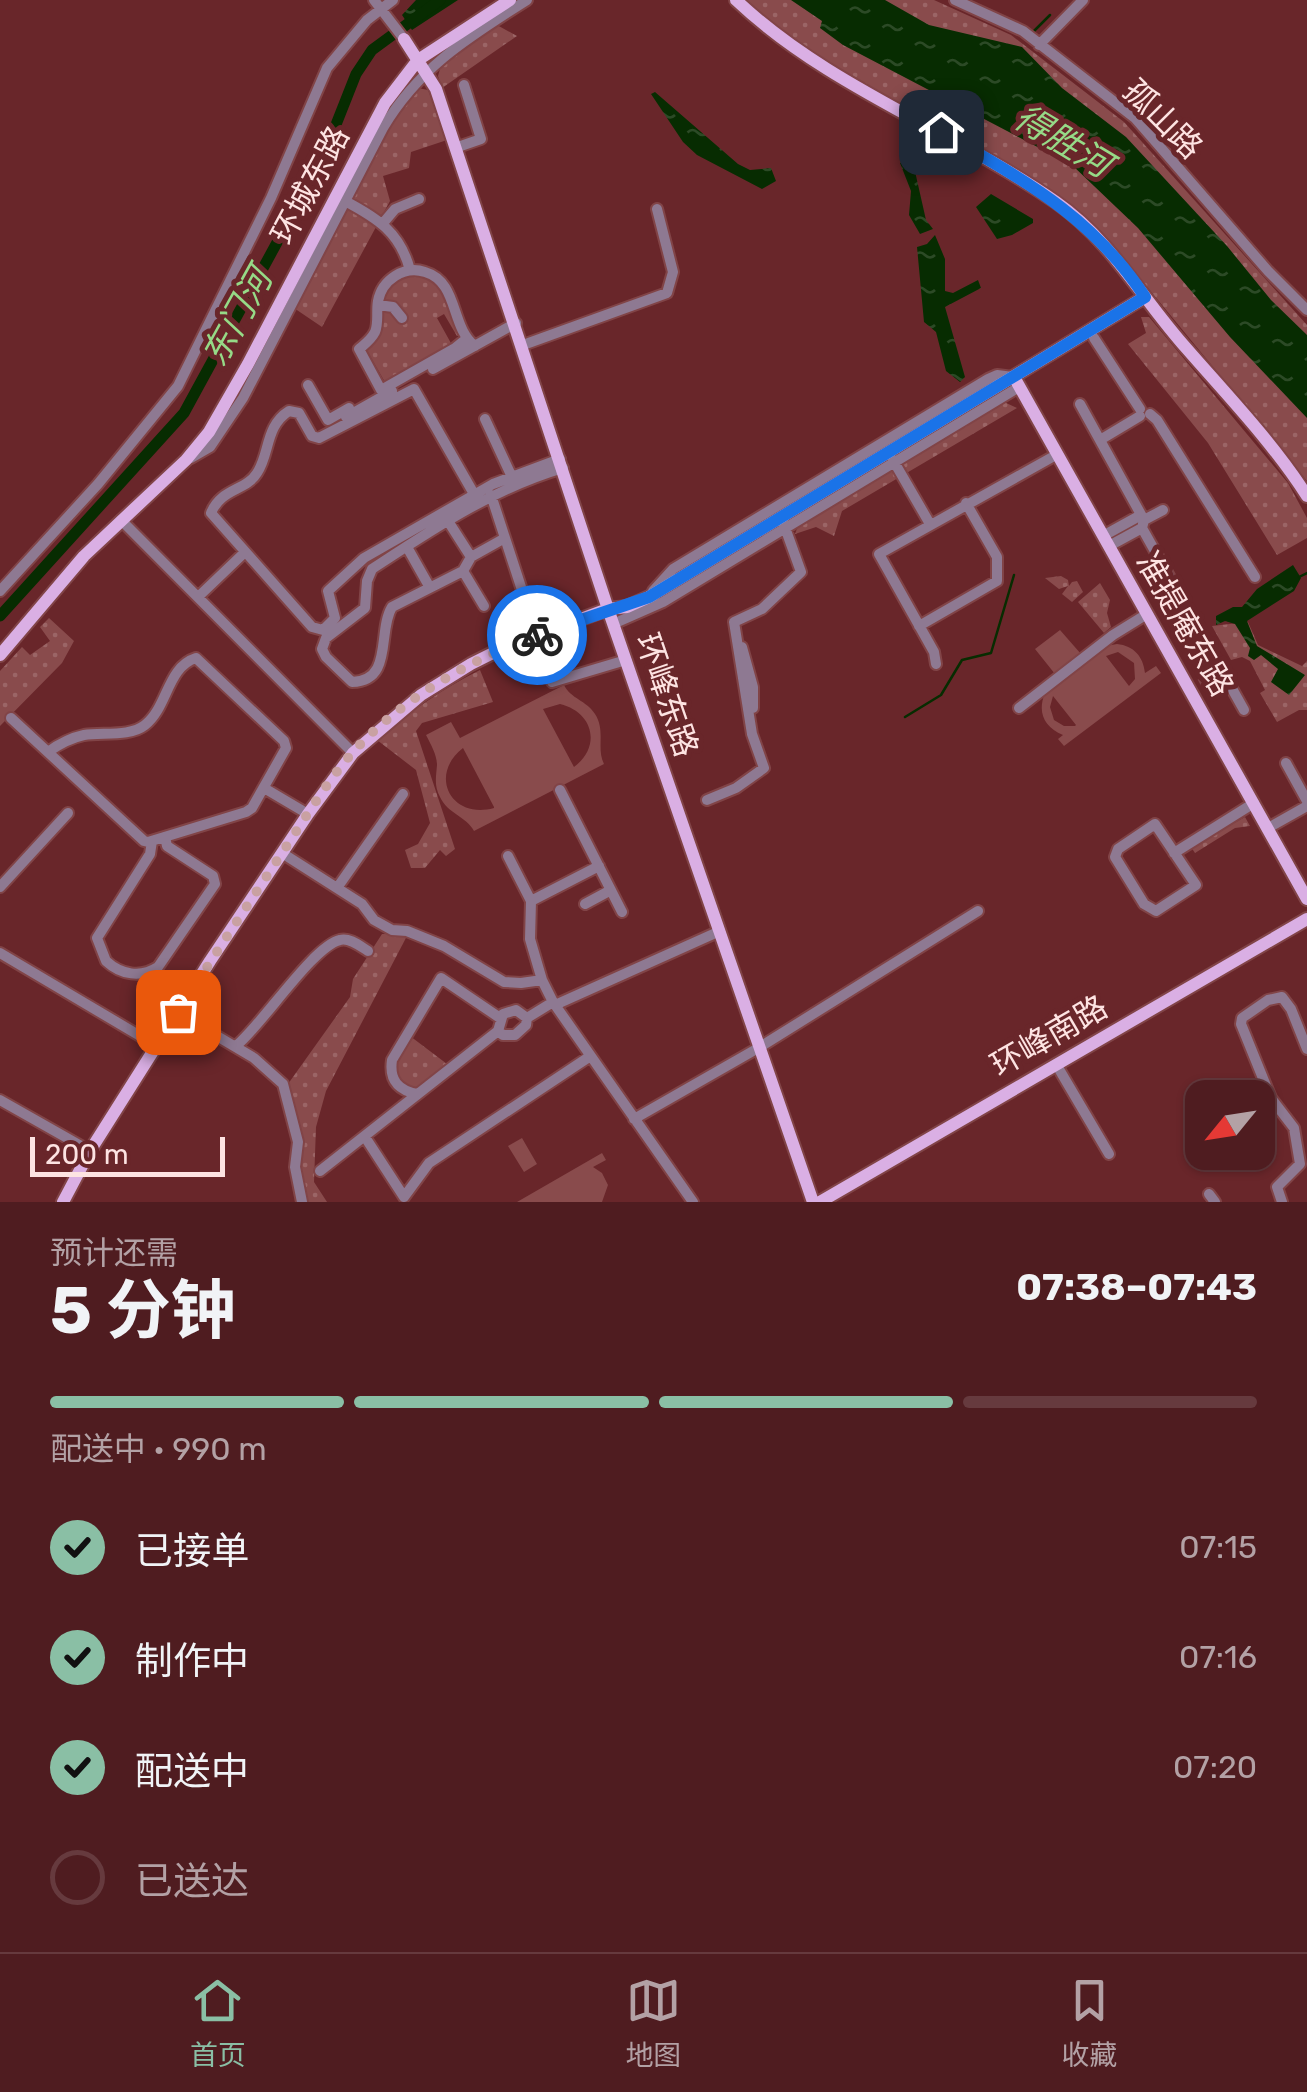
<!DOCTYPE html>
<html lang="zh">
<head>
<meta charset="utf-8">
<style>
  body { margin:0; font-family:Rubik,"Noto Sans SC",sans-serif; background:#552529; color:#f1f3f6; height:100vh; display:flex; flex-direction:column; font-size:38px; white-space:nowrap }
  * { box-sizing:border-box; margin:0 }
  p { font-size:32px; color:#b3a1a5 }
  .icon { flex:none; width:55px; height:55px; fill:none; stroke:currentColor; stroke-width:2; stroke-linecap:round; stroke-linejoin:round }
  .map { position:relative; height:1202px; overflow:hidden }
  .side { display:flex; flex-direction:column; background:#4f1c20; flex:1 }
  .side>* { flex:none }
  .needle { width:65px; rotate:240deg }
  .fabs { position:absolute; left:1185px; top:1080px; display:grid; gap:20px }
  .fabs a { display:grid; place-items:center; width:90px; height:90px; border-radius:20px; background:#4f1c20; box-shadow:0 2px 8px #0004,0 0 0 2px #663a3e; font-size:50px }
  .scale { position:absolute; left:30px; bottom:25px; width:195px; box-sizing:border-box; padding-left:10px; border:5px solid #fde3e2; border-top:0; font-size:28px; line-height:35px; white-space:nowrap; color:#fde3e2; -webkit-text-stroke:8px #69262a; paint-order:stroke }
  .pin { position:absolute; display:grid; place-items:center; width:85px; height:85px; color:#fff; margin:-42px; border-radius:20px; box-shadow:0 5px 15px #0006 }
  .courier { position:absolute; display:grid; place-items:center; width:100px; height:100px; margin:-50px; border:8px solid #1a73e8; border-radius:50%; background:#fff; color:#222; box-shadow:0 2px 12px #0007 }
  .headline em { font-style:normal; font-weight:700 }
  .headline div { display:flex; flex-direction:column-reverse }
  .headline { display:flex; align-items:center; justify-content:space-between; height:170px; padding:0 50px }
  h1 { font-size:65px; font-weight:700; line-height:75px }
  .bar { display:grid; grid-template-columns:repeat(4,1fr); gap:15px 10px; align-content:center; height:120px; padding:0 50px }
  .bar i { height:12px; border-radius:8px; background:#663a3e }
  .bar .selected { background:#8abfa5 }
  .bar p { grid-column:span 4 }
  ol { padding:0 50px; list-style:none }
  li { display:flex; align-items:center; gap:30px; height:110px }
  li p { margin-inline-start:auto }
  li .icon { padding:10px; border-radius:50%; background:#8abfa5; color:#111; stroke-width:4 }
  li:last-child { color:#b3a1a5 }
  li i { width:55px; height:55px; border:5px solid #663a3e; border-radius:50% }
  .tab-bar { display:flex; justify-content:space-around; align-items:center; height:140px; border-top:2px solid #663a3e; background:#4f1c20; font-size:28px; color:#b3a1a5 }
  .tab-bar a { display:grid; justify-items:center; gap:5px }
  .tab-bar .selected { color:#8abfa5 }
  .map>svg:first-child { display:block }
</style>
</head>
<body>
<div class="map">
<svg width="1307" height="1202" viewBox="0 0 1307 1202">
  <defs>
    <pattern id="green-dots" width="8" height="8" patternUnits="userSpaceOnUse" patternTransform="scale(2.5)"><rect width="8" height="8" fill="#894b4c"/><path d="M2 2h.1M6 6h.1" fill="none" stroke="#9b6566" stroke-width="1.8" stroke-linecap="round"/></pattern>
    <pattern id="water-ripples" width="26" height="14" patternUnits="userSpaceOnUse" patternTransform="scale(2.5)"><rect width="26" height="14" fill="#072c01"/><path d="M2 4q2-2 4 0t4 0M15 11q2-2 4 0t4 0" fill="none" stroke="#2c4a26"/></pattern>
  </defs>
  <rect width="100%" height="100%" fill="#69262a"/>
  <path fill="url(#green-dots)" d="M745,0H934L1011,35L1124,122L1307,325V481L1101,231L1059,197L996,157L839,71L777,32Z
    M497,25L517,36L442,88L438,76L442,62Z
    M418,88L428,90L447,140L411,152L409,168L383,176L390,201L322,327L291,306L397,112Z
    M411,272L437,280L462,334L457,336L444,314L437,318L452,345L386,384L366,349C376,313 374,290 411,272Z
    M1141,317H1149L1288,483L1307,518V538L1277,555L1208,443L1128,344L1146,333Z
    M1004,402L1017,408L842,511L834,536L816,527L795,534L798,526Z
    M1061,576L1068,580L1069,586L1072,582L1077,581L1083,592L1072,602L1062,594L1068,586L1059,589L1045,578Z
    M1100,583L1110,600L1107,613L1111,627L1104,633L1078,602Z
    M49,618L74,641L62,663L0,726V671L22,647L30,655L50,641L40,627Z
    M1248,622L1258,645L1302,666L1307,661V710H1299L1277,722L1260,693L1265,690L1250,661L1242,657L1231,660L1212,626Z
    M480,670L493,702L422,723L416,731L455,849L446,856L440,850L425,868H411L405,850L418,844L430,823L416,770L377,740C409,712 442,689 480,670Z
    M1245,817L1250,826L1235,828L1195,853L1191,847Z
    M382,934H408L326,1091L316,1127L314,1182L327,1202H308L299,1172V1143L288,1084L350,997L353,979Z
    M410,1036L447,1064L414,1089L402,1086L394,1067Z"/>
  <path fill="#894b4c" fill-rule="evenodd" d="M1060,630L1081,654L1055,674L1035,649Z
    M1117,644C1134,646 1143,656 1145,673L1156,666L1161,673L1064,746L1058,739L1063,735C1044,727 1037,712 1045,693L1106,646ZM1118,652L1134,663L1135,679L1129,686L1106,656ZM1053,696L1076,725L1075,726H1064L1054,720L1050,707Z
    M564,685C571,699 586,700 595,714C606,731 596,748 604,764L474,831C466,816 448,814 440,797C434,786 436,777 437,765C437,755 431,745 426,735L451,722L460,738ZM560,704C593,712 602,746 574,767L543,709ZM463,748L494,807V808C451,820 428,775 463,748Z
    M522,1138L537,1164L524,1172L508,1146Z
    M602,1153L606,1160L593,1167L602,1173L608,1185L602,1202H517Z"/>
  <path fill="url(#water-ripples)" d="M416,0H458L412,30L402,15Z
    M791,0H885L929,25L1022,47L1062,88L1126,137L1227,246L1271,300L1307,335V418L1230,337L1138,228L1072,165L843,45L820,28L822,21Z
    M655,92L738,164L750,170L771,168L776,181L762,189L697,155L683,142L651,94Z
    M912,158L926,220L933,229L920,234L909,215L911,191L900,163Z
    M991,194L1033,219V223L1012,235L997,239L976,207Z
    M935,235L945,259V291L953,293L978,280L981,288L945,307L965,377L960,382L946,371L936,332L924,322L917,247L927,244Z
    M1293,565L1301,578L1294,591L1247,621L1257,646L1305,675L1289,695L1271,682L1278,669L1261,655L1254,660L1248,656L1250,648L1235,624L1225,621L1216,625V616L1233,607H1242L1257,589Z"/>
  <g fill="none" stroke-linecap="round" stroke-linejoin="round">
    <path stroke="#072c01" stroke-width="2.5" d="M1031,34L1050,15
      M1299,577L1307,573
      M905,717L941,695L962,660L991,653L1014,575"/>
    <path stroke="#072c01" stroke-width="11" d="M0,616L184,413L322,160L356,74L372,50L440,0"/>
    <path stroke="#7f4246" stroke-width="10" stroke-dasharray="10 5" stroke-linecap="butt" d="M1200,684L1211,678"/>
    <g stroke="#814447" stroke-width="14">
      <path id="minor" d="M374,0L404,39
        M955,0L1023,31L1135,118L1268,271L1307,310
        M1039,45L1083,0
        M455,148L481,139L464,85
        M345,201C377,218 400,232 410,270
        M384,222L395,209L419,199
        M378,305L393,307L402,318
        M1094,338L1140,409
        M466,339L455,348L381,390L359,349C365,344 371,340 375,332C379,323 376,312 378,301C382,280 404,265 425,272C459,282 450,327 475,346
        M523,345L667,293L673,272L657,209
        M433,369L516,323
        M308,385L328,420L349,408
        M1080,404L1144,520L1142,528L1244,710
        M1150,414L1157,420L1255,577
        M346,417L392,391
        M485,419L511,475
        M1100,440L1140,416
        M191,458L210,447L243,398L383,128C419,67 469,37 527,0
        M893,460L930,524
        M474,494L414,389L319,438L312,436L299,413L289,411C265,426 270,454 257,473C246,491 221,488 211,513L312,627L323,630L335,618L328,591L364,558L493,484L560,459
        M491,495L521,587
        M121,520L353,753
        M1144,520L1163,510
        M448,521L471,557
        M1103,536L1141,515
        M505,538L471,557L463,571L392,607C377,631 394,681 352,682L326,657L322,649L326,638L365,608L367,581L372,569C433,529 492,489 563,468
        M1109,546L1142,528
        M407,547L429,586
        M463,571L484,606
        M0,591L98,484L178,386L271,198L327,68L367,20L393,0
        M653,591L673,569L988,379L997,375L1013,377
        M198,597L244,553
        M613,624L663,602L1019,387
        M919,626L997,581V557L966,503
        M742,647L753,687V708
        M936,664L934,652L879,554L1056,455
        M552,682L626,660
        M1019,708L1113,635L1147,614
        M11,718L144,841L148,842L246,812L252,808L286,748L284,741L196,658C167,667 168,707 145,725C130,737 102,732 84,735C70,738 59,744 48,752
        M1286,763L1307,801
        M264,788L308,814
        M560,790L622,912
        M707,800L736,788L764,768L752,734L734,622L762,609L801,572L783,522
        M1155,824L1196,885L1156,911L1144,904L1115,857L1118,849Z
        M1268,828L1307,806
        M152,841L150,854L97,938L106,961C121,975 141,978 158,967L215,884L213,876L167,846L165,837
        M282,853L362,904L374,920L392,930L407,931L444,946L504,982L521,983L542,980
        M1174,853L1254,803
        M508,856L531,901L530,939L542,980L553,1002L693,1202
        M0,887L68,813
        M337,888L403,794
        M531,901L599,866
        M585,904L611,890
        M0,953L157,1046
        M555,1005L720,931
        M178,1013L254,1058L283,1084L298,1142L295,1167L302,1202
        M527,1018L526,1025L515,1035H503L498,1031L503,1014L516,1010L527,1018L553,1002
        M236,1046C262,1025 313,946 340,940C349,937 360,946 368,951
        M1056,1064L1109,1154
        M417,1094C398,1090 389,1080 392,1060L441,978L500,1018
        M0,1100L90,1151
        M634,1119L760,1047L978,911
        M365,1137L404,1197L429,1163L589,1057
        M320,1171L498,1031
        M1209,1194L1215,1202
        M1282,1202L1277,1187L1300,1164L1294,1128L1271,1098L1241,1024L1242,1018L1268,1000L1282,997L1291,1009L1307,1049"/>
    </g>
    <g stroke="#814447" stroke-width="16">
      <path id="major" d="M736,0C828,87 952,130 1056,202C1112,241 1142,299 1187,349C1228,396 1273,443 1307,496
        M404,39L436,89L608,609L813,1202
        M1014,377L1307,899
        M0,655L84,556L186,460L209,432L248,364L385,103L418,60L510,0
        M63,1202L90,1151L210,961L308,814L353,753L421,695L471,664L505,647L608,609L627,607L649,597L1145,297
        M820,1202L1307,919"/>
    </g>
    <use href="#minor" stroke="#8e7992" stroke-width="10"/>
    <use href="#major" stroke="#daafe4" stroke-width="12"/>
  </g>
  <g fill="none" stroke-linecap="round" stroke-linejoin="round">
    <path stroke="#c9a1a2" stroke-width="10" stroke-dasharray="0 18" d="M178,1012C212,959 247,906 282,853C304,820 326,783 352,753C401,699 470,660 537,635"/>
    <path stroke="#1a73e8" stroke-width="12" d="M537,635L649,597L1145,297C1091,215 1023,180 941,132"/>
  </g>
  <g text-anchor="middle" dominant-baseline="central" stroke-width="10" stroke-linejoin="round" paint-order="stroke">
    <g font-size="32" fill="#fde3e2" stroke="#69262a">
      <text transform="translate(1163 119) rotate(45)">孤山路</text>
      <text transform="translate(310 185) rotate(-62)">环城东路</text>
      <text transform="translate(1185 624) rotate(60)">准提庵东路</text>
      <text transform="translate(667 695) rotate(71)">环峰东路</text>
      <text transform="translate(1049 1036) rotate(-30)">环峰南路</text>
    </g>
    <g font-size="35" font-style="italic" fill="#96da87" stroke="#69262a">
      <text transform="translate(1063 141) rotate(31)">得胜河</text>
      <text transform="translate(237 317) rotate(-61)">东门河</text>
    </g>
  </g>
</svg>
<div class="fabs">
<a><svg class="needle" viewBox="-14 -14 28 28"><path d="M0-13l5 13h-10z" fill="#e53935"/><path d="M0 13l5-13h-10z" fill="#b3a1a5"/></svg></a>
</div>
<div class="scale">200 m</div>
<div class="pin" style="left:178px;top:1012px;background:#ea580c"><svg class="icon" aria-label="bag" viewBox="0 0 24 24"><path d="M5 8h14l-1 12H6zM9 8a3 3 0 0 1 6 0"/></svg></div>
<div class="pin" style="left:941px;top:132px;background:#1f2937"><svg class="icon" aria-label="home" viewBox="0 0 24 24"><path d="M3 11l9-7 9 7M6 9v11h12V9"/></svg></div>
<div class="courier" style="left:537px;top:635px"><svg class="icon" aria-label="bike" viewBox="0 0 24 24"><circle cx="6" cy="16" r="4"/><circle cx="18" cy="16" r="4"/><path d="M6 16l4-8h5l3 8M10 8l3 8H6M13 5h3"/></svg></div>
</div>
<section class="side">
<div class="headline"><div><h1>5 分钟</h1><p>预计还需</p></div><em>07:38–07:43</em></div>
<div class="bar"><i class="selected"></i><i class="selected"></i><i class="selected"></i><i></i><p>配送中 · 990 m</p></div>
<ol>
<li><svg class="icon" aria-label="check" viewBox="0 0 24 24"><path d="M5 12l5 5 9-10"/></svg>已接单<p>07:15</p></li>
<li><svg class="icon" aria-label="check" viewBox="0 0 24 24"><path d="M5 12l5 5 9-10"/></svg>制作中<p>07:16</p></li>
<li><svg class="icon" aria-label="check" viewBox="0 0 24 24"><path d="M5 12l5 5 9-10"/></svg>配送中<p>07:20</p></li>
<li><i></i>已送达</li>
</ol>
</section>
<nav class="tab-bar">
<a class="selected"><svg class="icon" aria-label="home" viewBox="0 0 24 24"><path d="M3 11l9-7 9 7M6 9v11h12V9"/></svg>首页</a>
<a><svg class="icon" aria-label="map" viewBox="0 0 24 24"><path d="M3 6l6-2 6 2 6-2v14l-6 2-6-2-6 2zM9 4v14M15 6v14"/></svg>地图</a>
<a><svg class="icon" aria-label="saved" viewBox="0 0 24 24"><path d="M7 4h10v16l-5-4-5 4z"/></svg>收藏</a>
</nav>
</body>
</html>
